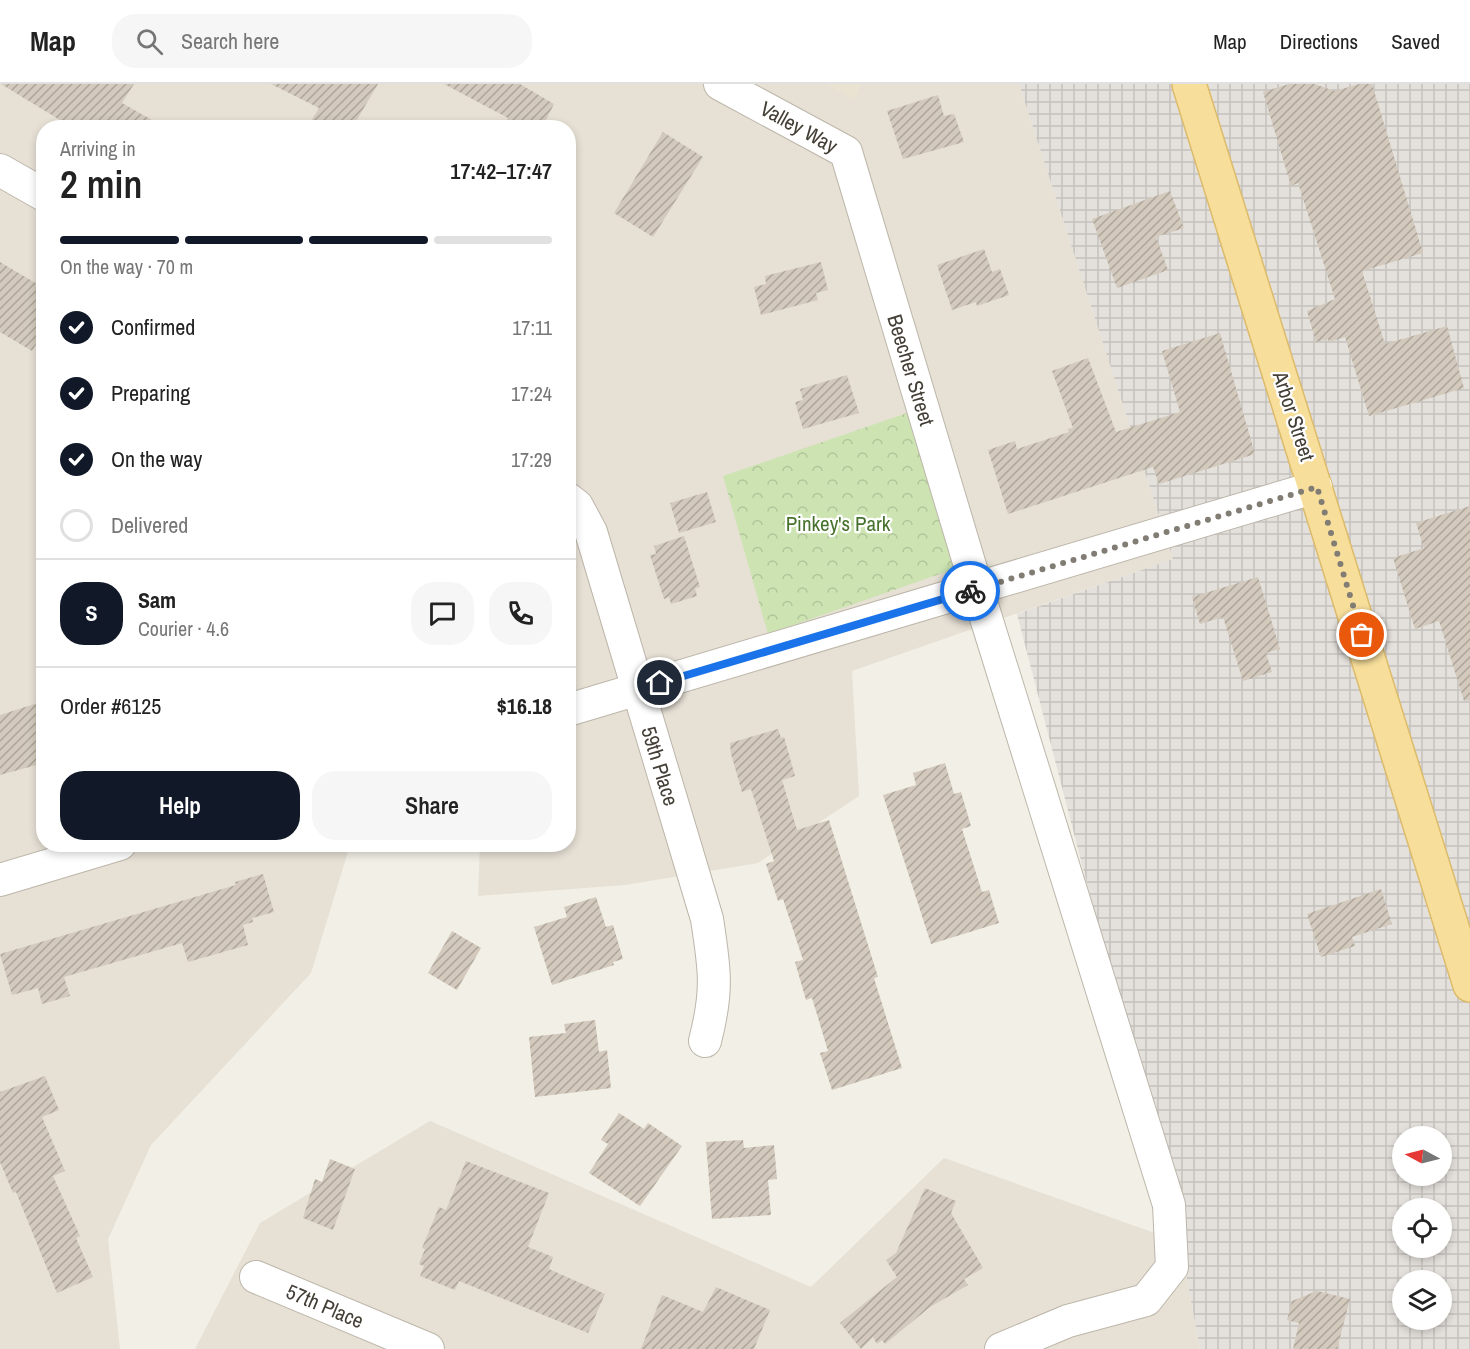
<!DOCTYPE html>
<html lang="en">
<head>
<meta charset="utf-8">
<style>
  body { margin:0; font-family:"Archivo Narrow",sans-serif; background:#f6f6f6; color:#222; height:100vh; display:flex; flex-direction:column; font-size:22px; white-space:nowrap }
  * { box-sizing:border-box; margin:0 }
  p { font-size:20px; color:#767676 }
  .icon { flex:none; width:33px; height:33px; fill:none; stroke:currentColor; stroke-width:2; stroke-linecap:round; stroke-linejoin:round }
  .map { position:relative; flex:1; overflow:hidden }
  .side { position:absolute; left:36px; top:36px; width:540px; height:732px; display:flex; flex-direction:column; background:#fff; border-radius:24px; box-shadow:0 3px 9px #0003 }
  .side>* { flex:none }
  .needle { width:39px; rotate:277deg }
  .buttons { position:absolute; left:1392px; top:1042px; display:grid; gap:12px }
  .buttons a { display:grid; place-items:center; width:60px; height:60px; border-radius:50%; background:#fff; box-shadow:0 3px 9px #0003; font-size:30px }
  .pin { position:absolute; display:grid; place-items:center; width:51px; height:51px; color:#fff; margin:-26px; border:3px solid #fff; border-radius:50%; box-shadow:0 2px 6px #0007 }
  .courier { position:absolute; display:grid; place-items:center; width:60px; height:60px; margin:-30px; border:4px solid #1a73e8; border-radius:50%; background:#fff; color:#222; box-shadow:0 2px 8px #0007 }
  .headline em { font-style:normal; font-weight:600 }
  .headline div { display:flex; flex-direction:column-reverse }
  .headline { display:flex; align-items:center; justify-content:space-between; height:102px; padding:0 24px }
  h1 { font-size:39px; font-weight:600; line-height:45px }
  .bar { display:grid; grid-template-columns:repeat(4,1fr); gap:9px 6px; align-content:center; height:72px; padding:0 24px }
  .bar i { height:8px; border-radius:4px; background:#e0e0e0 }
  .bar .active { background:#111827 }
  .bar p { grid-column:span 4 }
  .line { display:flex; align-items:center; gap:15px; padding:0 24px; border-top:2px solid #e0e0e0 }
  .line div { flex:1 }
  .round { display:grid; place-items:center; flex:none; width:63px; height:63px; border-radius:24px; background:#f6f6f6 }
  ol { padding:0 24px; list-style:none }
  li { display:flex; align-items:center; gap:18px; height:66px }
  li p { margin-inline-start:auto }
  li .icon { padding:6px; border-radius:50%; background:#111827; color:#fff; stroke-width:4 }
  li:last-child { color:#767676 }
  li i { width:33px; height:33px; border:3px solid #e0e0e0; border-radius:50% }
  .cta { display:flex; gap:12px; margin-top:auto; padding:12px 24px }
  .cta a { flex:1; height:69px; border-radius:24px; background:#111827; color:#fff; font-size:24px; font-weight:600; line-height:69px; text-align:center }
  .cta a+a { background:#f6f6f6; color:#222 }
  header { display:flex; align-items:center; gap:36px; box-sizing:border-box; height:84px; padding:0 30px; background:#fff; border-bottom:2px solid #e0e0e0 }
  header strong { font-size:28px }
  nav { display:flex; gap:33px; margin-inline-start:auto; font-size:21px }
  .search { width:420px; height:54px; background:#f6f6f6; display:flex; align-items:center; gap:15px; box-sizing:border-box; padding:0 21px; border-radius:24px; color:#767676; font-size:22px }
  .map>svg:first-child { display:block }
</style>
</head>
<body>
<header>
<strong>Map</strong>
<div class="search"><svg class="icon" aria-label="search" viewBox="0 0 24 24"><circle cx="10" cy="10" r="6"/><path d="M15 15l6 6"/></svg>Search here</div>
<nav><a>Map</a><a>Directions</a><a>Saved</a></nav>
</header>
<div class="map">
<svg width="1470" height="1265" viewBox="0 0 1470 1265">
  <defs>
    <pattern id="industrial-grid" width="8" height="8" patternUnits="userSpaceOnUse" patternTransform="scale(1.5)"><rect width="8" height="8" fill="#e4e0db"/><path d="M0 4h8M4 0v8" fill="none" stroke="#c5c1bd"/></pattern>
    <pattern id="forest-crowns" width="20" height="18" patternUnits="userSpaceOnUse" patternTransform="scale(1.5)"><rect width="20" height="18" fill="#cde4b2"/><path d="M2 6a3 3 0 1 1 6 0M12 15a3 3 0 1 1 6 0" fill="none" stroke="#b1c59a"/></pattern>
    <pattern id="building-hatch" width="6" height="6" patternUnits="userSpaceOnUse" patternTransform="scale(1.5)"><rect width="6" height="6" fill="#d3cabd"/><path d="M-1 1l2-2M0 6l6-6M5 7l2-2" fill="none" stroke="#ada59a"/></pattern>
  </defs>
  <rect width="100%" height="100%" fill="#f2efe6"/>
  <path fill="#e6e0d5" d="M0,0H826L854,14L861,0H1019L1173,475L852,587L859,712L758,779L625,801L478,812L480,761L568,760V44H44V760L350,761L311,889L151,1061L108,1155L120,1265H0Z
    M430,1037L811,1203L944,1074L1180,1158L1200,1265H195L260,1139Z"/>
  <path fill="url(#industrial-grid)" fill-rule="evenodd" d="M1019,0H1470V1265H1200L1180,1158L1017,530L1173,475ZM1402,1053H1442V1092H1402ZM1402,1125H1442V1164H1402ZM1402,1197H1442V1236H1402Z"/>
  <path fill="#eae3d1" d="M826,0H861L854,15Z"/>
  <path fill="url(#forest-crowns)" d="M907,329L954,485L768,550L723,392Z"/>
  <path fill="url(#building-hatch)" d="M1,0H134L122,19L166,44H73Z
    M271,0H378L352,44H307L319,24Z
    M444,0H520L554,20L542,44H502L508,34Z
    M1289,0H1314L1335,7L1359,0H1372L1423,169L1362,187L1385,260L1447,242L1464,304L1369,332L1345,253L1329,258L1328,255L1316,258L1307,227L1335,215L1298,99L1291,102L1263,8Z
    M938,11L944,32L954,30L964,58L903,75L887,27Z
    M663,48L703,73L653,153L614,129Z
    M1170,107L1184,144L1156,153L1168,186L1117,204L1092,135Z
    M984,165L992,188L1000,185L1009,211L977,222L976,218L952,226L937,181Z
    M0,178L44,204V248L32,267L0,248Z
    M821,178L828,206L816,209L818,216L761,231L754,203L766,200L765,192Z
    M1220,249L1255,370L1159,400L1153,383L1008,430L988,366L1015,357L1017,365L1069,348L1068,345L1073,344L1052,287L1088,274L1116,348L1180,328L1162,267Z
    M847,291L859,329L803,345L795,318L803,316L800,305Z
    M707,408L716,438L679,449L670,419Z
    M1470,422V616L1464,617L1439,537L1415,545L1393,474L1424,464L1416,439Z
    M684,452L700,503L695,504L697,512L671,520L669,513L664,515L650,471L656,470L654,462Z
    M1258,493L1280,565L1266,569L1272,588L1243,597L1223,533L1200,540L1192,513Z
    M44,617V679L0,691V631Z
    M778,645L781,654L784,653L795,692L782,696L797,746L829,736L878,893L874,894L902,984L832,1006L820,969L828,967L812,914L806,916L795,878L803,876L783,815L778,817L766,780L774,777L751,705L742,708L731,670L730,659Z
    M945,679L954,710L961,708L971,742L962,745L982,808L989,806L999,839L931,860L883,711L916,701L913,689Z
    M263,790L274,828L252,834L253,838L243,841L248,861L188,878L182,859L64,893L70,912L42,920L38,904L12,911L0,870L236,801L235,798Z
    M1381,805L1392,840L1352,853L1355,862L1321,873L1307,830Z
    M596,813L606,843L613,841L623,875L613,878L614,881L552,901L534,843L567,833L564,823Z
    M452,847L481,864L457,906L428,889Z
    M595,936L599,968L607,966L611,1004L535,1013L529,953L566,949L564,940Z
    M45,992L59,1026L42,1033L65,1087L53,1092L80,1152L76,1154L93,1193L57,1209L16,1108L13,1109L0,1078V1008Z
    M619,1029L644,1045L648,1039L682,1062L640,1122L589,1089L608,1060L601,1056Z
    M743,1056L744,1064L774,1061L777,1095L768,1096L771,1131L712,1135L706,1058Z
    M330,1075L355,1085L333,1146L303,1134L315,1095L322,1098Z
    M466,1077L549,1109L528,1163L553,1173L549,1185L605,1210L588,1249L459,1197L455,1206L420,1192L424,1182L419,1180L425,1165L422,1164L439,1123L446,1126Z
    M925,1104L956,1117L951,1129L983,1184L964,1195L968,1201L930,1223L885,1260L882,1256L877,1260L873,1253L861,1265L840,1239L897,1193L886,1176L896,1169Z
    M716,1203L770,1226L754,1265H641L662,1211L703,1228Z
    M1317,1207L1350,1215L1337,1265H1293L1299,1239L1287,1236L1292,1217Z"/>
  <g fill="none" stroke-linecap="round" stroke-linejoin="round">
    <g stroke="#bdb6aa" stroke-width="34">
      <path id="minor" d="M720,0L846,68L977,505L1169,1121L1172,1183L1146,1216L1068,1237L1001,1265
        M0,86L44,111
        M568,415L577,422L591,448L707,835C715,886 718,907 705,957
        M568,626L1316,403
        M0,796L120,760
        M256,1193L428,1265"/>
    </g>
    <g stroke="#dcbb6b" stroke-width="36">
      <path id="major" d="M1189,0L1470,901"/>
    </g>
    <use href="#minor" stroke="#fff" stroke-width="32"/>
    <use href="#major" stroke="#f7de9a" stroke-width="33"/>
  </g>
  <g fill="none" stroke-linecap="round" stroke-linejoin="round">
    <path stroke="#817d74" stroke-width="6" stroke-dasharray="0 10.8" d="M970,507L1317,403L1362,551"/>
    <path stroke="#1a73e8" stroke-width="8" d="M660,599L970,507"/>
  </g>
  <g text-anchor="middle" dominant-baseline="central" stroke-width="4.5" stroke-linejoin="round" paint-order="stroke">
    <g font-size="21" fill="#443f36" stroke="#fff">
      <text transform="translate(799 43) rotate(29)">Valley Way</text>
      <text transform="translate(911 286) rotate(73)">Beecher Street</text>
      <text transform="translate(1294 332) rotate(72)">Arbor Street</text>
      <text transform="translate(660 682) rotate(73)">59th Place</text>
      <text transform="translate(325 1222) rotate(23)">57th Place</text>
    </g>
    <g font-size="21" fill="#47722d" stroke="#fff">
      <text x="838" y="439">Pinkey's Park</text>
    </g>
  </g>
</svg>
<div class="buttons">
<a><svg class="needle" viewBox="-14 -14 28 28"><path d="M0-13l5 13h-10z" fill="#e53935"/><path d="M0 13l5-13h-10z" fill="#767676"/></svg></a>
<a><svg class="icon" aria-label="locate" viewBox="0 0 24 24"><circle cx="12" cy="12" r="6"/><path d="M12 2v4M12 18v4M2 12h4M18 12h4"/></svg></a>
<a><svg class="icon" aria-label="layers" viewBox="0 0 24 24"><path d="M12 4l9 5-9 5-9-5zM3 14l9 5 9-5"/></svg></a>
</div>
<div class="pin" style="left:1362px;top:551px;background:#ea580c"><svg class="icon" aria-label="bag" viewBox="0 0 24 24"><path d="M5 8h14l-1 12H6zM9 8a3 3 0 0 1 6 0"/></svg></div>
<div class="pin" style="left:660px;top:599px;background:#1f2937"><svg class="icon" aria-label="home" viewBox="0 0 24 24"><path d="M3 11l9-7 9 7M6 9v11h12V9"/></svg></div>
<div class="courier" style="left:970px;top:507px"><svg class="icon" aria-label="bike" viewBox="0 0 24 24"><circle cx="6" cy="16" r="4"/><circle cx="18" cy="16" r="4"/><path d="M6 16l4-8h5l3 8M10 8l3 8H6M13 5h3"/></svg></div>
<section class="side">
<div class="headline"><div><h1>2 min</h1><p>Arriving in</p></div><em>17:42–17:47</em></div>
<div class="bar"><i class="active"></i><i class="active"></i><i class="active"></i><i></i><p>On the way · 70 m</p></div>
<ol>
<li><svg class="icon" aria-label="check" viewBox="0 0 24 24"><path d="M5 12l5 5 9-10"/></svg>Confirmed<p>17:11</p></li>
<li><svg class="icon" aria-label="check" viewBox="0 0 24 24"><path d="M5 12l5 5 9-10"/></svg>Preparing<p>17:24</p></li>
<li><svg class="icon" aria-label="check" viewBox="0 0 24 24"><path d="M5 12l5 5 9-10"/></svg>On the way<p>17:29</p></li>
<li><i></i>Delivered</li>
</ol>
<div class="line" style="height:108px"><b class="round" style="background:#111827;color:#fff">S</b><div><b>Sam</b><p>Courier · 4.6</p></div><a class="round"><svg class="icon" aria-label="chat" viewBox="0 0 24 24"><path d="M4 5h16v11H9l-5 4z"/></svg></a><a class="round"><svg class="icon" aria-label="phone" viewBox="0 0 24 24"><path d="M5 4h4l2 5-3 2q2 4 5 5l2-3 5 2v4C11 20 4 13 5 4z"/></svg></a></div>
<div class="line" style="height:78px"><div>Order #6125</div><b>$16.18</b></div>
<div class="cta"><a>Help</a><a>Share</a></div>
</section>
</div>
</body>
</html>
